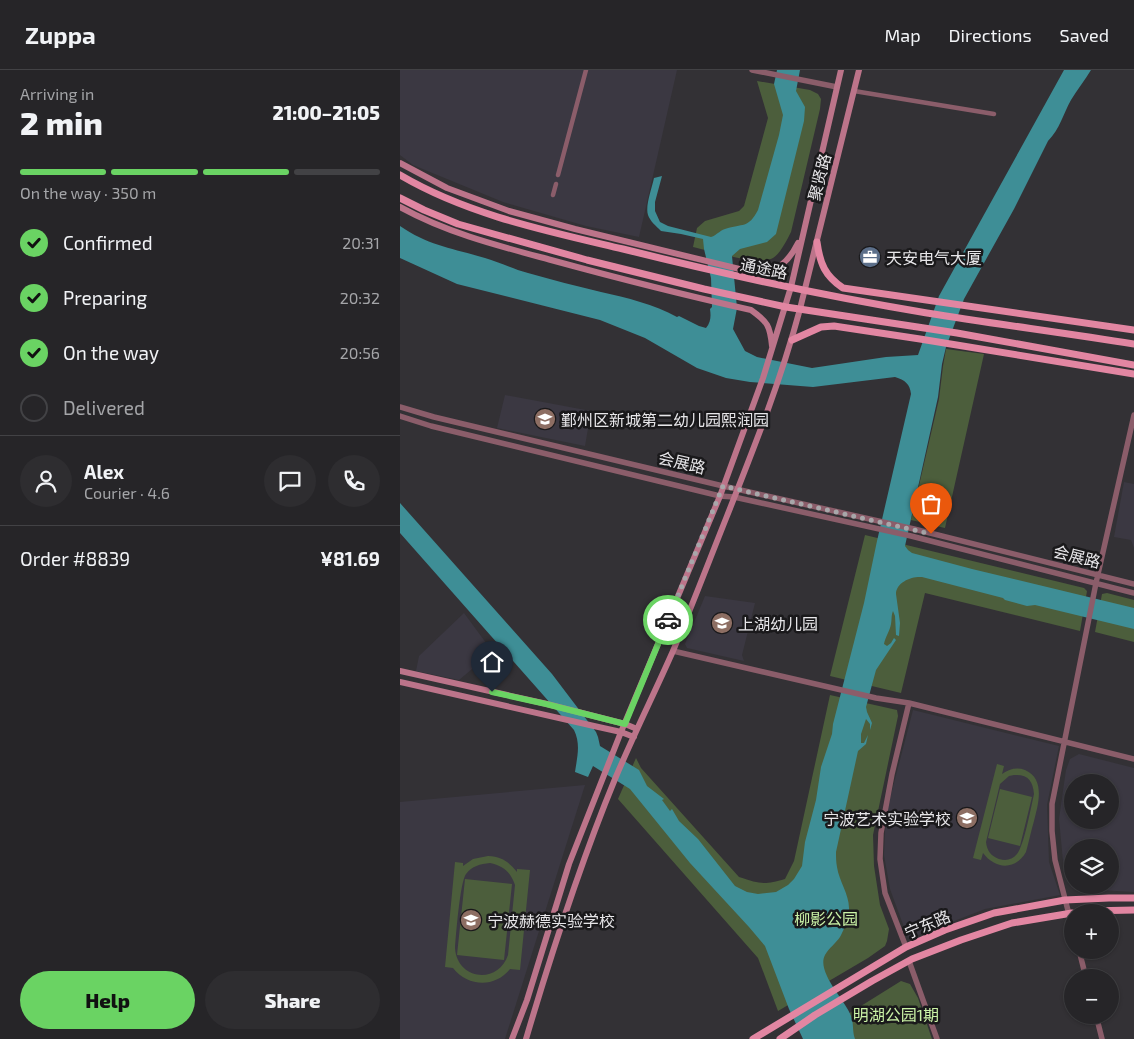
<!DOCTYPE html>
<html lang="en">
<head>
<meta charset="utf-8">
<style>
  body { margin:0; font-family:"Exo 2","Noto Sans SC",sans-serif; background:#2e2d30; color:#f1f3f6; height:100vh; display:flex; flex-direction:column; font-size:19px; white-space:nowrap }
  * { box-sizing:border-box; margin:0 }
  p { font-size:16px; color:#a4a5a8 }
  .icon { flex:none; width:28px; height:28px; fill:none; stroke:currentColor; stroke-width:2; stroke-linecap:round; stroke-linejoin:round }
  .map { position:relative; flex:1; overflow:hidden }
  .drawer { display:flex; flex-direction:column; background:#262528; width:400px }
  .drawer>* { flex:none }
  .fabs { position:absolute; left:664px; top:704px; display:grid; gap:10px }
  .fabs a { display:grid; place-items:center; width:55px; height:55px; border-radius:50%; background:#262528; box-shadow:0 1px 4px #0004,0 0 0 1px #424245; font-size:25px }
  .pin { position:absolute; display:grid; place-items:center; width:42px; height:42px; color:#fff; margin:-51px -21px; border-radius:50% 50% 50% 0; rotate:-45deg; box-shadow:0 0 5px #0007 }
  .pin .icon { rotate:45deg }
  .courier { position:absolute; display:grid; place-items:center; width:50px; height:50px; margin:-25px; border:4px solid #6ad363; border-radius:50%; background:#fff; color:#222; box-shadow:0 1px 6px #0007 }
  .overview em { font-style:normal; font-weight:800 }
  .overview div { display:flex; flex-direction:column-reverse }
  .overview { display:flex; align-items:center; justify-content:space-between; height:85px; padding:0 20px }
  h1 { font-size:32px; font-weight:800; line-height:38px }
  .bar { display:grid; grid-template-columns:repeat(4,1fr); gap:8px 5px; align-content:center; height:60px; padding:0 20px }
  .bar i { height:6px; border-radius:4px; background:#424245 }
  .bar .current { background:#6ad363 }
  .bar p { grid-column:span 4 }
  .line { display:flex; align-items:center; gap:12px; padding:0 20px; border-top:1px solid #424245 }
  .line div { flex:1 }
  .round { display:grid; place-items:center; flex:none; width:52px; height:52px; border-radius:26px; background:#2e2d30 }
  ol { padding:0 20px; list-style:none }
  li { display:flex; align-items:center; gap:15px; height:55px }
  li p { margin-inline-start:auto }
  li .icon { padding:5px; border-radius:50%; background:#6ad363; color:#111; stroke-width:4 }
  li:last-child { color:#a4a5a8 }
  li i { width:28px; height:28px; border:2px solid #424245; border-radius:50% }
  .primary-button { display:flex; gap:10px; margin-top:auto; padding:10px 20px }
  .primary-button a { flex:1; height:58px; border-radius:30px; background:#6ad363; color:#111; font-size:20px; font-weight:800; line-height:58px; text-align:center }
  .primary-button a+a { background:#2e2d30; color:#f1f3f6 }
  header { display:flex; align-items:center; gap:30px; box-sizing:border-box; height:70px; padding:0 25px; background:#262528; border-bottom:1px solid #424245 }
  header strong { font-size:24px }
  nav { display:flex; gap:28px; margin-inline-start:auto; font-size:18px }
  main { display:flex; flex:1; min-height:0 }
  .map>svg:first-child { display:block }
</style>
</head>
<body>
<header>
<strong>Zuppa</strong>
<nav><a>Map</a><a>Directions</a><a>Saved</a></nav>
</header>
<main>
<section class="drawer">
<div class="overview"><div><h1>2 min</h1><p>Arriving in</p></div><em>21:00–21:05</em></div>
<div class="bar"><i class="current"></i><i class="current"></i><i class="current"></i><i></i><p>On the way · 350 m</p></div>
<ol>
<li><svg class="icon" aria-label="check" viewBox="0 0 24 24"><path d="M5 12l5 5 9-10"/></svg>Confirmed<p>20:31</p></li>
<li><svg class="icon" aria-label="check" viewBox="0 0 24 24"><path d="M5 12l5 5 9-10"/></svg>Preparing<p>20:32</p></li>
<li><svg class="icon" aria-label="check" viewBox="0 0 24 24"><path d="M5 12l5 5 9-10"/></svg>On the way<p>20:56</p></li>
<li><i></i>Delivered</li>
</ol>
<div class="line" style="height:90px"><a class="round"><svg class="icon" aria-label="person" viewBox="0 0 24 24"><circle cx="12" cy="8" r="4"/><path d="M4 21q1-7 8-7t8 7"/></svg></a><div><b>Alex</b><p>Courier · 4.6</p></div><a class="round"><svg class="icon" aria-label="chat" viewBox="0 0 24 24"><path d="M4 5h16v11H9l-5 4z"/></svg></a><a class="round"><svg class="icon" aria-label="phone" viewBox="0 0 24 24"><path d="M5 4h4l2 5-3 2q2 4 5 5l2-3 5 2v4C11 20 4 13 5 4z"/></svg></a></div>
<div class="line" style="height:65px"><div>Order #8839</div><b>¥81.69</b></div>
<div class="primary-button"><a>Help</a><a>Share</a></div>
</section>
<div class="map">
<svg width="734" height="969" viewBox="0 0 734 969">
  <rect width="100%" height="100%" fill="#333135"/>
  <path fill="#3b3842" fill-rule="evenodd" d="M0,0H277L239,167L186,156L103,132L13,95L0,85Z
    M105,325L191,341L185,376L97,358Z
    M724,412L734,414V478L731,470L714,467Z
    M305,526L355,533L342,585L344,591L287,578L285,574Z
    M64,543L92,581L90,584L59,610L16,601L19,586Z
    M513,640L659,676L647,735L649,792L660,825L585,839L513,867L508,868L490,819L484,785L485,761L488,736Z
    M679,684L734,698V822L681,819L673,818L663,791L659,749L666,700L670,689ZM672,712H710V750H672ZM672,778H710V815H672Z
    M185,715L105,969H0V732Z"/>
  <path fill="#4c5e3c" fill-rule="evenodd" d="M357,11L410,20L418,24L421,29L420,39L391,162C387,170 380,184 373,188C358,196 310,181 293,177L297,158L305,151L339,141L344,136L368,48Z
    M546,279L584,284L545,458L511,450L539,329L543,296Z
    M465,465L684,518L687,521L680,561L525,523L501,623L430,606Z
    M707,523L734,530V572L695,562L702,524Z
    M430,625L497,640L498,646L473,765L474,796L480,835L489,859L487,871L485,876L468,888L378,941L358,888L218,729L236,688L241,698L339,807C360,814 364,815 385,809L394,791Z
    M597,694L604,696L602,704C609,699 617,697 625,700C646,709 638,735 634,751C631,761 629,771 626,782C615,801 595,799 583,783L581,790L573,788ZM614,705C628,704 633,711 634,724C631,737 624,776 617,784C612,790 606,791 599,789C591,786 587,781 586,772L600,714L609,706Z
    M600,719L632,727L620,776L588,768Z
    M88,786C102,787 108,791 117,802V799L130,800L120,900L110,899C95,918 68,917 53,898L45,897L55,792L63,793V796L73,789ZM90,793C103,796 110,801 115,815L108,885C98,915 57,910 55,878C56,865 60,812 66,804C72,796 80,794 90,793Z
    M65,809L112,814L104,890L57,885Z
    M501,911L510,914L518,928L532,969H408Z"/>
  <path fill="#3e8e96" d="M377,0H400L396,21L405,37L404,51L376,164L367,172L340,179L332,186L337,238L333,259L345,281L357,287L412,298L486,287L518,285L539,226L664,0H691C685,10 677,20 671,30C663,44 660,59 648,71L614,139L564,229L546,277L542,294L538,327L505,476L508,480L512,483L572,499L734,538V559L635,535L627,536L605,530L603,528L522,507C512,506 496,512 496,524L500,553L499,566L496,565L495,546L493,541C491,546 492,549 491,554C490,561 485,567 484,574L487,576L491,573L494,568L496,570L476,600L466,637L467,642L472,653L470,660V654L466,649L461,664V673H464L468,665L466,674L458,681L436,782C436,787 436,792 437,797C439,811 449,824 449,838C450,845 444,860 440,867C436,873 429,878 425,885C416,902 445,930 451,946C454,953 452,961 455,969H403L389,939L365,876L349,857L290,793L230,719L193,696L188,707L175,702C177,688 181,674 174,660L0,463V433L152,604L196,662L198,667L200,676L239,700L247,716L264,729L262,730L270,741L272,739L279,751L298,769L335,816L347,822L358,824L376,822L388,815L394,809L402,796L405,772L416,730L421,697L432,664L433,654L464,533L477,471L511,324C510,314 505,310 495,307L413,317L350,312L326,308L297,298L245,268L200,250L57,214L0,188V156C29,176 52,178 85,188C99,192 113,199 128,203C152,210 177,216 201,222C227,228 254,234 277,247L279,246L299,256L306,258C311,252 311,246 310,239L312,237L311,208L304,179L303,169L281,164L261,161C256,156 250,151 248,145C245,136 252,118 254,108L262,106L255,132V141L260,152L268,156L311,167C317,165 319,161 325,159C343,153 348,159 358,140L379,65L383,45L374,14Z"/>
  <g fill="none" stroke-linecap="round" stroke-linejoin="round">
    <path stroke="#8b5d6a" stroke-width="4.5" d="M454,21L594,44
      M158,105L186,0
      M153,125L156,114"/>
    <path stroke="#8b5d6a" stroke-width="5.5" d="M352,0L437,17
      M0,337L34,347L323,416L514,459L734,514
      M0,346L31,356L320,426L334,427L511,466L734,523
      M273,581L476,628L509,633L734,689
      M672,856L655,790L652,761V734L696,513L734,345
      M506,877L485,823L480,789L481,763L492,704L509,633
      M679,880L686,908
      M509,891L537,969
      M696,945L702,969"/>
    <path stroke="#bc748a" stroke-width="6" d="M0,93L47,118L109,141L175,159L356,203C360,202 365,202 369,201C382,198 392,185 398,173
      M0,137C47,163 99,176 151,190C217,208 284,225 351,240C368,252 370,256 372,276
      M0,601L147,634L225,654L237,659
      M0,612L194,656L221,662L234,667
      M112,969L127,930L169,794L221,662L320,426L363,308L391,217L441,0
      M126,969C152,881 180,794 215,709C233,666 254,624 273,581C292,536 309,491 327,446C354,378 381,310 400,239L459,0"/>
    <path stroke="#e286a2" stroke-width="7" d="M0,105C68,145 147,161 223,179C323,204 425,226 527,243C596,254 665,263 734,274
      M0,128L24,140L58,154L187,190L304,219L386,237L557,263L734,295
      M417,172C420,194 425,206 443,218L734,260
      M392,270L421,257L434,256L520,269L734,304
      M677,842L688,841L734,840
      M353,969L506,877L545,860L594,843L665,830L709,828H734
      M380,969L415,945L472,911L512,889L561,870L612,853L672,843"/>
  </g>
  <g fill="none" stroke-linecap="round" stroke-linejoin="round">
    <path stroke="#a8a7aa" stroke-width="5" stroke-dasharray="0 9" d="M268,550L323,416L531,464"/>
    <path stroke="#6ad363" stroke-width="6" d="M92,622L146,634L225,654L268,550"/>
  </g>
  <defs>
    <g id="office-disc" transform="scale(1.125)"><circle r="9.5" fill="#5c6f8a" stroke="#1a191b"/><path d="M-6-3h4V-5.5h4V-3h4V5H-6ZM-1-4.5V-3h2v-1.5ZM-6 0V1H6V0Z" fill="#fff"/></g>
    <g id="school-disc" transform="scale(1.125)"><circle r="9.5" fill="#8d6e63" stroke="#1a191b"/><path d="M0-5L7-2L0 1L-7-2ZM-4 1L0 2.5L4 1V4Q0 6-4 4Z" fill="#fff"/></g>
  </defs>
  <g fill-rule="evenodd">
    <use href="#office-disc" x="470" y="187"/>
    <use href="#school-disc" x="145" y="349"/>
    <use href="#school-disc" x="322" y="553"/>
    <use href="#school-disc" x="567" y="748"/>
    <use href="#school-disc" x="71" y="850"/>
  </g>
  <g text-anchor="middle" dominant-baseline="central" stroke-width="5" stroke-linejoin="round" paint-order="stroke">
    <g font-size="16" fill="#e7e6e9" stroke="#1a191b">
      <text transform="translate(419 107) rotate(-76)">聚贤路</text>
      <text transform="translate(364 198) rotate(11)">通途路</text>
      <text transform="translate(282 392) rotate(13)">会展路</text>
      <text transform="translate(677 486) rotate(14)">会展路</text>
      <text transform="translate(527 854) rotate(-23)">宁东路</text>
    </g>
    <g font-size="16" fill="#e7e6e9" stroke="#1a191b" text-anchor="start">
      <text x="486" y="187">天安电气大厦</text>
      <text x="161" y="349">鄞州区新城第二幼儿园熙润园</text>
      <text x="338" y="553">上湖幼儿园</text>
      <text x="551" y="748" text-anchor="end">宁波艺术实验学校</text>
      <text x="87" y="850">宁波赫德实验学校</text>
    </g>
    <g font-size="16" fill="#cbf3a7" stroke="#1a191b">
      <text x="426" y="848">柳影公园</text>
      <text x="496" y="944">明湖公园1期</text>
    </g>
  </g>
</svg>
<div class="fabs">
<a><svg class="icon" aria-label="locate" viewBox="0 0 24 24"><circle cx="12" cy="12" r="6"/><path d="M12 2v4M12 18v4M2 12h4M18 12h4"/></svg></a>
<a><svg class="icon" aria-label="layers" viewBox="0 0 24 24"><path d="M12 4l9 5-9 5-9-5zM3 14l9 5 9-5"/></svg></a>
<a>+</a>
<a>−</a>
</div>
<div class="pin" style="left:531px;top:464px;background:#ea580c"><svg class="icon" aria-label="bag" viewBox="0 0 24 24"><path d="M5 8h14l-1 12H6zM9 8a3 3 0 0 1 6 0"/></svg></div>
<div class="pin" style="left:92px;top:622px;background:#1f2937"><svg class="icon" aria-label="home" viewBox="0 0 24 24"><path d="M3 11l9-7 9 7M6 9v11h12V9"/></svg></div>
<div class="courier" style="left:268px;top:550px"><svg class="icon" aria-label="car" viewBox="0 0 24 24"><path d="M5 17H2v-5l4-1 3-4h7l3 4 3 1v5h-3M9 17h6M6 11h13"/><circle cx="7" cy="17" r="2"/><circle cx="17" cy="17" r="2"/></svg></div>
</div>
</main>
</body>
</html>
